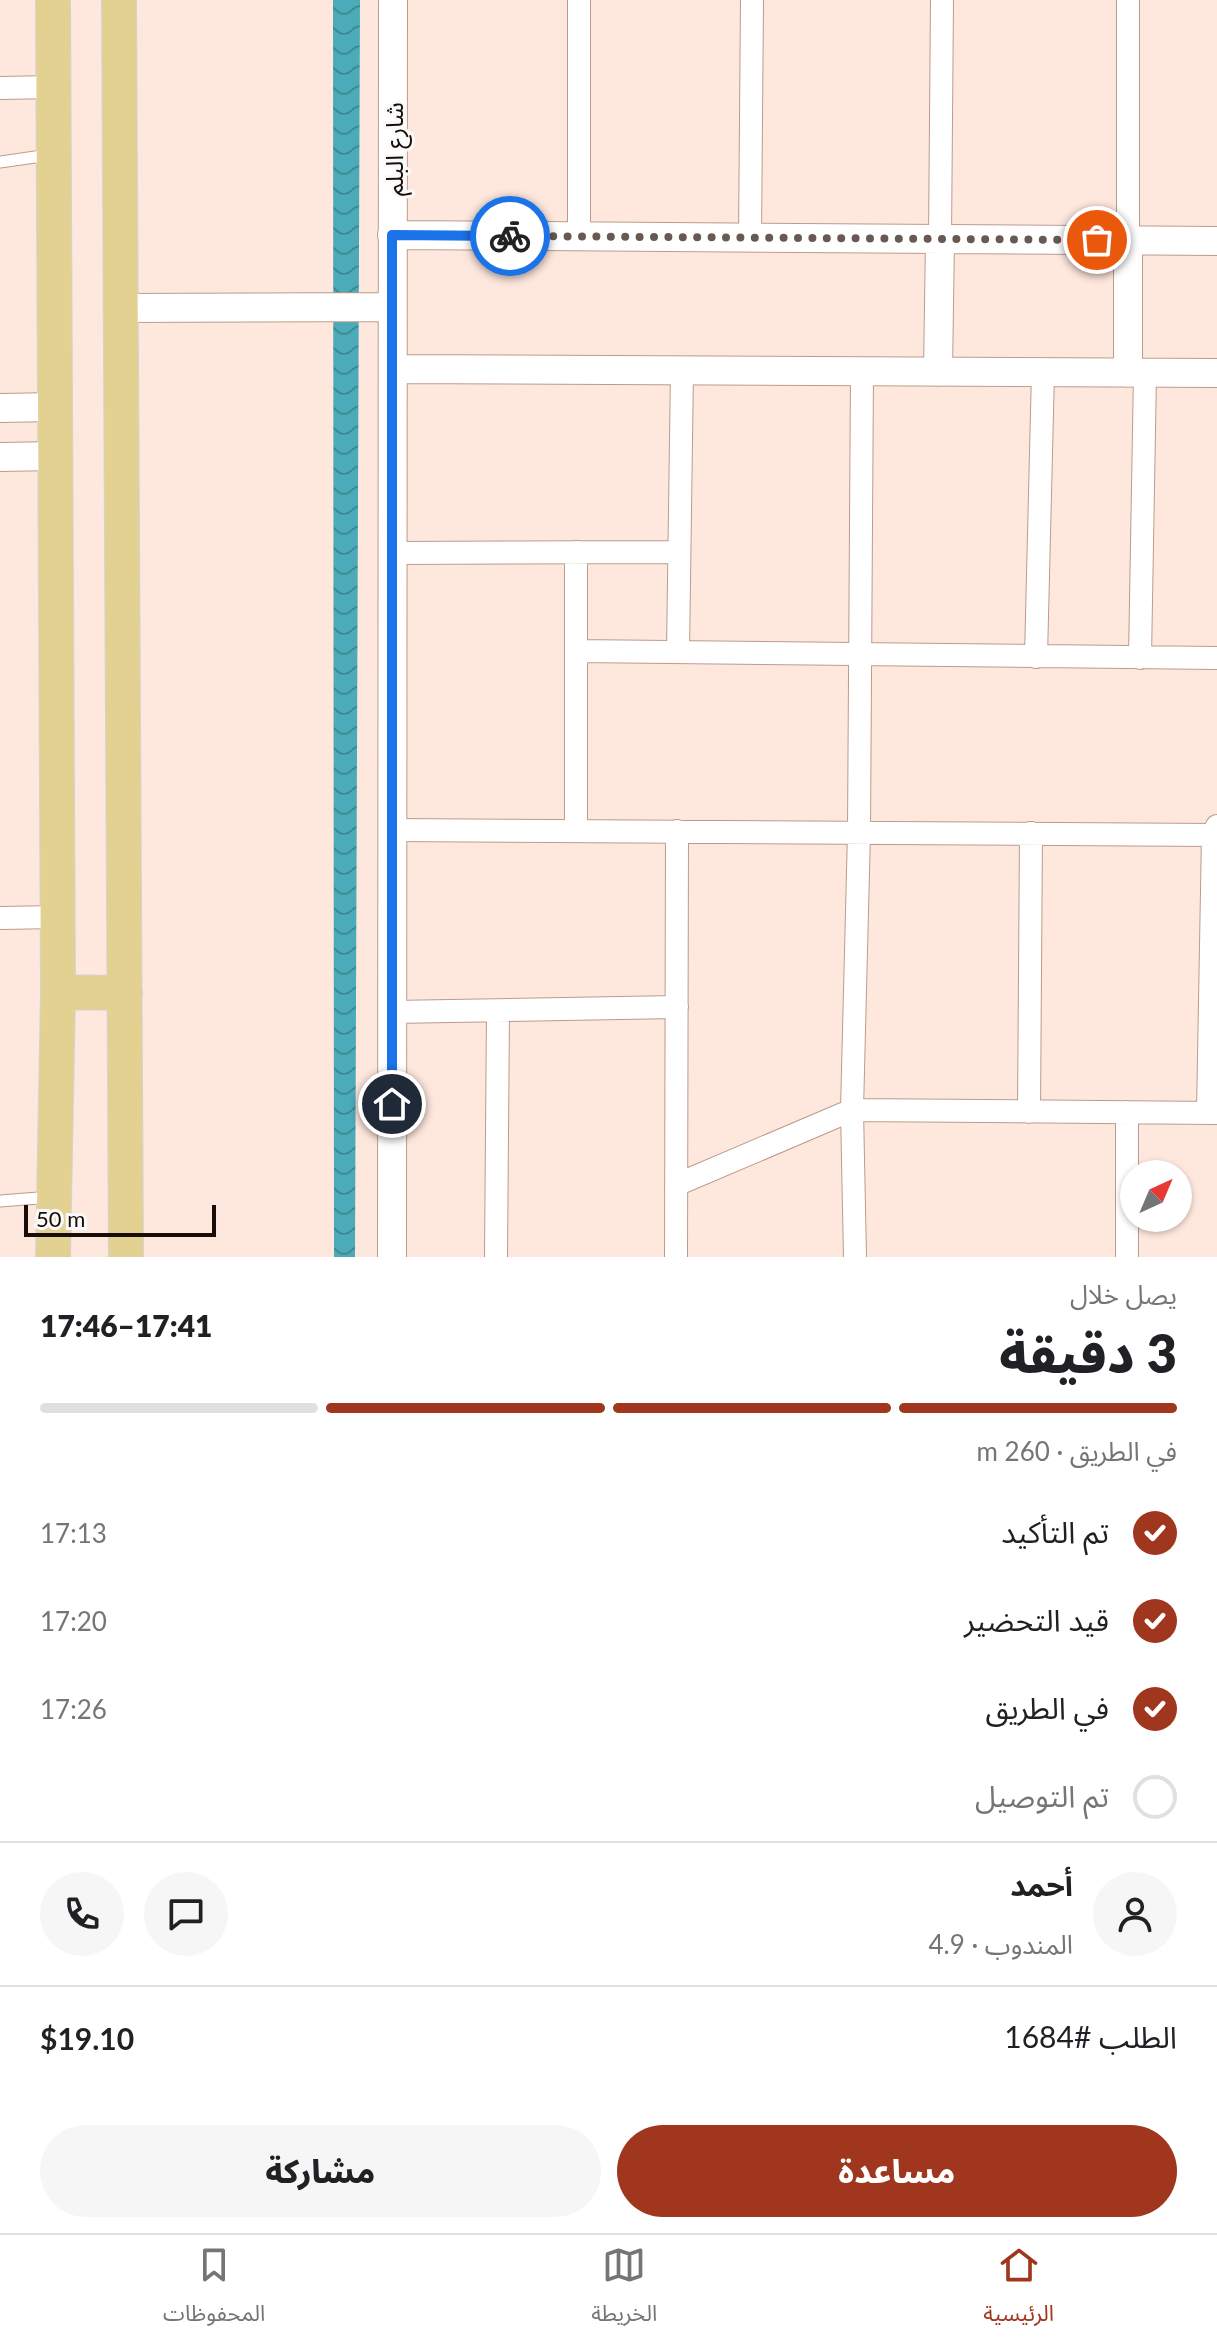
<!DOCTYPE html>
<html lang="ar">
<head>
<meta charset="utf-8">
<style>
  body { margin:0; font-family:Lato,"Noto Sans Arabic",sans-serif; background:#f6f6f6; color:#202124; direction:rtl; height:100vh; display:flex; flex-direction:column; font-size:30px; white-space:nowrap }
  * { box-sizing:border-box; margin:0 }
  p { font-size:26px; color:#757577 }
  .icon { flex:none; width:44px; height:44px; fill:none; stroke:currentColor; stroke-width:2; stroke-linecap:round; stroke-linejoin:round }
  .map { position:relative; height:1257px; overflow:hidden; direction:ltr }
  .panel { display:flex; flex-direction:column; background:#fff; flex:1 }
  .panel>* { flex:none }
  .needle { width:52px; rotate:44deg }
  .controls { position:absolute; left:1120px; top:1160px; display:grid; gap:16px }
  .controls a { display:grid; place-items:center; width:72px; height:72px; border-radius:50%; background:#fff; box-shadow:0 2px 6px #0004; font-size:40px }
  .scale { position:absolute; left:24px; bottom:20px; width:192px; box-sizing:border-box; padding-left:8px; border:4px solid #180d08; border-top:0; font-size:22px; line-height:28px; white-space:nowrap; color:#180d08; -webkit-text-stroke:6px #fafafa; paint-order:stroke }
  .pin { position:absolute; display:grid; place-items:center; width:68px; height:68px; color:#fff; margin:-34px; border:4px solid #fff; border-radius:50%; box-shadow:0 2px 8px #0007 }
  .courier { position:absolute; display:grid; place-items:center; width:80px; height:80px; margin:-40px; border:6px solid #1a73e8; border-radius:50%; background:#fff; color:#222; box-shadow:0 2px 10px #0007 }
  .overview em { font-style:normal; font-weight:800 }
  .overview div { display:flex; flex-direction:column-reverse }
  .overview { display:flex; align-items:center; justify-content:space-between; height:136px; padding:0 40px }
  h1 { font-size:52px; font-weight:800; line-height:60px }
  .bar { display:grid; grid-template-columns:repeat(4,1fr); gap:12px 8px; align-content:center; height:96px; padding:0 40px }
  .bar i { height:10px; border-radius:6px; background:#e0e0e0 }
  .bar .selected { background:#9f361d }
  .bar p { grid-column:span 4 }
  .line { display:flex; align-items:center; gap:20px; padding:0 40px; border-top:2px solid #e0e0e0 }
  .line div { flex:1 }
  .round { display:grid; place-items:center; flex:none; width:84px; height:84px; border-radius:42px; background:#f6f6f6 }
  ol { padding:0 40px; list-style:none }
  li { display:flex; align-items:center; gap:24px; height:88px }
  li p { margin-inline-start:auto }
  li .icon { padding:8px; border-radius:50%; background:#9f361d; color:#fff; stroke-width:4 }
  li:last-child { color:#757577 }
  li i { width:44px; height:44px; border:4px solid #e0e0e0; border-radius:50% }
  .primary-button { display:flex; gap:16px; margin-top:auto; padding:16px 40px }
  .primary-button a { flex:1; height:92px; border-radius:48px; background:#9f361d; color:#fff; font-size:32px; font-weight:800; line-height:92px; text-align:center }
  .primary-button a+a { background:#f6f6f6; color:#202124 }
  .tabs { display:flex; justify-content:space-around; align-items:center; height:112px; border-top:2px solid #e0e0e0; background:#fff; font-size:22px; color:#757577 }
  .tabs a { display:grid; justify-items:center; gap:4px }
  .tabs .selected { color:#9f361d }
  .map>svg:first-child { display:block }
</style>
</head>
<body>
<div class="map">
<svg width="1217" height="1257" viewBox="0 0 1217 1257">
  <defs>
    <pattern id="water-waves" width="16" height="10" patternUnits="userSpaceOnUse" patternTransform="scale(2)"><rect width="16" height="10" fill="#4cabb9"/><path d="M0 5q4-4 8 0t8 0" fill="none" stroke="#3e8a94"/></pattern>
  </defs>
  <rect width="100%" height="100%" fill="#fee8de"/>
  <path fill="url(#water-waves)" d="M333,0H360L355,1257H334Z"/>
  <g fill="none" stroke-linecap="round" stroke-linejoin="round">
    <g stroke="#bc9b8b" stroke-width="13">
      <path id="service" d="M0,162L49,155
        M0,1201L51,1197"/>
    </g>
    <g stroke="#bc9b8b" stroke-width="24">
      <path id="minor" d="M0,88L54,87
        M579,237V0
        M750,238L752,0
        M940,239L942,0
        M1128,241V0
        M576,552V830
        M392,553L679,552
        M576,651L1217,658
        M678,652L682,370
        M1036,657L1043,372
        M1140,658L1145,373
        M392,830L1217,835
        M0,918L57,917
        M392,1012L677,1007
        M1029,1112L1031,833
        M1127,1112V1257
        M1208,1113L1213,835L1217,826
        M676,1185L852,1110L1217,1113
        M496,1257L498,1011
        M676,1257L677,831
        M855,1257L852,1110L859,832L862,371"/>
    </g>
    <g stroke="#bc9b8b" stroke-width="30">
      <path id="tertiary" d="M392,235L1217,241
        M121,308L392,307
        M393,369L1217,373
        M938,372L940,239
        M1128,373V241
        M0,408L55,407
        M0,457L55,456
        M392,1257L393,0"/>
    </g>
    <g stroke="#d5d3d3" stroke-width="36">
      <path id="primary" d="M119,0L126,1257
        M58,992L125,993
        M53,1257L58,992L53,0"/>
    </g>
    <use href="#service" stroke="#fff" stroke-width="11"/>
    <use href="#minor" stroke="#fff" stroke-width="22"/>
    <use href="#tertiary" stroke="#fff" stroke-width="28"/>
    <use href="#primary" stroke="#e2d191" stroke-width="34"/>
  </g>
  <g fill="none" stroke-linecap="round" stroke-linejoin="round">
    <path stroke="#685a53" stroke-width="8" stroke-dasharray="0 14.4" d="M510,236L1097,240"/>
    <path stroke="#1a73e8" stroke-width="10" d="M392,1104V235L510,236"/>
  </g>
  <g text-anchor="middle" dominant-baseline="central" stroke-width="6" stroke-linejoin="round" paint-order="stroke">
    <g font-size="24" fill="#180d08" stroke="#fafafa">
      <text transform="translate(393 149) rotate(-90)">شارع البلم</text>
    </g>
  </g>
</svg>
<div class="controls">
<a><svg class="needle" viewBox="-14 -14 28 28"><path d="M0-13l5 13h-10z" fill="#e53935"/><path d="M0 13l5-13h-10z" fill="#757577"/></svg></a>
</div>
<div class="scale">50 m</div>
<div class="pin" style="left:1097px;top:240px;background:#ea580c"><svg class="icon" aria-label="bag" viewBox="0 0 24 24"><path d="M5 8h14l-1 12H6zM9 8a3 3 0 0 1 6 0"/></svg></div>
<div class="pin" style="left:392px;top:1104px;background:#1f2937"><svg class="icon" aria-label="home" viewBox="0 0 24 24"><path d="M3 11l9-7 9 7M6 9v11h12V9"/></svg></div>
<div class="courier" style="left:510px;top:236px"><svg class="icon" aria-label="bike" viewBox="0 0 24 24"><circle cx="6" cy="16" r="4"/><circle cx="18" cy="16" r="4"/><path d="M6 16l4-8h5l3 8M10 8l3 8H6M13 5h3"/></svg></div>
</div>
<section class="panel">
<div class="overview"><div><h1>3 دقيقة</h1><p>يصل خلال</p></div><em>17:41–17:46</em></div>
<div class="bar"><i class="selected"></i><i class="selected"></i><i class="selected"></i><i></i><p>في الطريق · 260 m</p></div>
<ol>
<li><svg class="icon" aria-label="check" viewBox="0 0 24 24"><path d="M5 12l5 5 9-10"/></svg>تم التأكيد<p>17:13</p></li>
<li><svg class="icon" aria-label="check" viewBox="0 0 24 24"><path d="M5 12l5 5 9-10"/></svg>قيد التحضير<p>17:20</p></li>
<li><svg class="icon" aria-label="check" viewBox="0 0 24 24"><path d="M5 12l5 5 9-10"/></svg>في الطريق<p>17:26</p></li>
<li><i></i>تم التوصيل</li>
</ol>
<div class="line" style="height:144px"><a class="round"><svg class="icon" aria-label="person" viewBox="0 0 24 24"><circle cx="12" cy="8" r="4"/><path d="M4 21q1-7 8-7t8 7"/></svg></a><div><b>أحمد</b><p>المندوب · 4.9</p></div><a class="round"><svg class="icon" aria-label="chat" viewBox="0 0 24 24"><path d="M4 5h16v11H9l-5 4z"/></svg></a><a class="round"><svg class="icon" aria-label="phone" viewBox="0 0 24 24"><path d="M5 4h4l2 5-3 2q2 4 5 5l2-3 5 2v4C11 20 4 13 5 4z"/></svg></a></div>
<div class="line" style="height:104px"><div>الطلب #1684</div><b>$19.10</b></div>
<div class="primary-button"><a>مساعدة</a><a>مشاركة</a></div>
</section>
<nav class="tabs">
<a class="selected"><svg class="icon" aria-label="home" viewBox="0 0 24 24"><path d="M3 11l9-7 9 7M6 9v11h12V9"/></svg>الرئيسية</a>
<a><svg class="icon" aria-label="map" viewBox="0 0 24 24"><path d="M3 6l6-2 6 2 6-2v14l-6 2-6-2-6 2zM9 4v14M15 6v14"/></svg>الخريطة</a>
<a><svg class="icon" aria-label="saved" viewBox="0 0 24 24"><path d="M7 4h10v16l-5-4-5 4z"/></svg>المحفوظات</a>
</nav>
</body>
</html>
